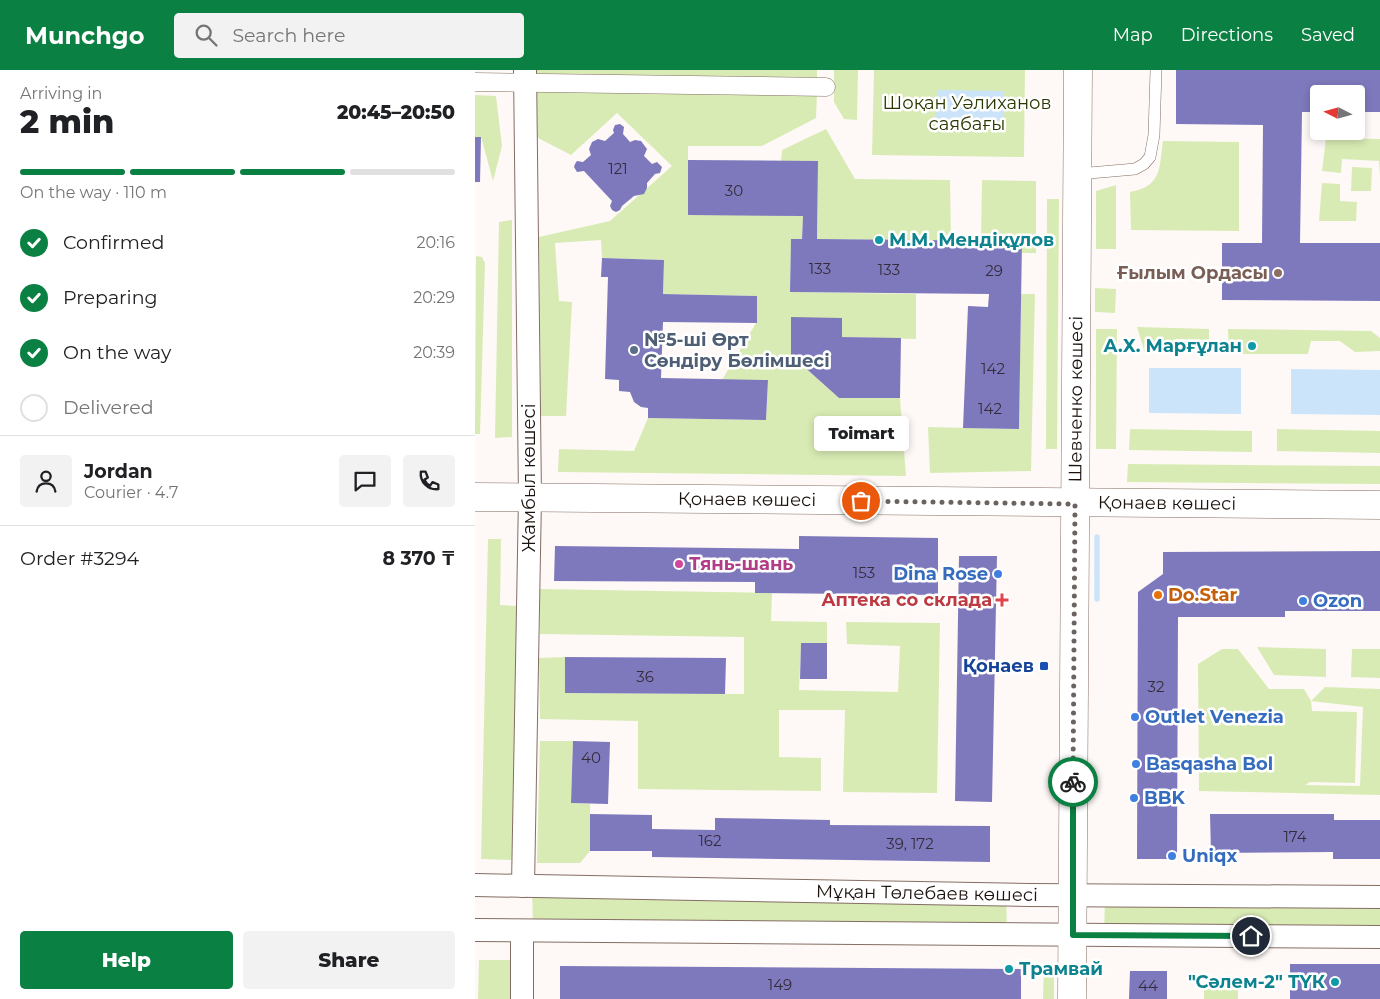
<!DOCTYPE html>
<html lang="en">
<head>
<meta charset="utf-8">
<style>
  body { margin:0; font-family:Montserrat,sans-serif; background:#f2f2f2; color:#202124; height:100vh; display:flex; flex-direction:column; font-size:19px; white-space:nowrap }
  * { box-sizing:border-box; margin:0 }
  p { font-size:16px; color:#757577 }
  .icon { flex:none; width:28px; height:28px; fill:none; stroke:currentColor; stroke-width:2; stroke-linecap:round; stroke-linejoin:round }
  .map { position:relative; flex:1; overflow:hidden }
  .side { display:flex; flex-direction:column; background:#fff; width:475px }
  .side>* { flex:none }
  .needle { width:32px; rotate:276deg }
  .buttons { position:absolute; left:835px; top:15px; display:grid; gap:10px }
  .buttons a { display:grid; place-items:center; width:55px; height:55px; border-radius:5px; background:#fff; box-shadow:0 2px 8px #0003; font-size:25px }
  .pin { position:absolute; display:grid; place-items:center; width:42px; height:42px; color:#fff; margin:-21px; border:2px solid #fff; border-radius:50%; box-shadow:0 1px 5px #0007 }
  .courier { position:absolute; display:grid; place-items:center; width:50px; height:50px; margin:-25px; border:4px solid #0b8043; border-radius:50%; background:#fff; color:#222; box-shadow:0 1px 6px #0007 }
  .bubble { position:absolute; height:35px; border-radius:5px; background:#fff; box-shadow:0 2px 8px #0003; font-size:16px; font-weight:800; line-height:35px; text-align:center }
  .headline em { font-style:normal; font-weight:800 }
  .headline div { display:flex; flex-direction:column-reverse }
  .headline { display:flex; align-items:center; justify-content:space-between; height:85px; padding:0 20px }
  h1 { font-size:32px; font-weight:800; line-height:38px }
  .bar { display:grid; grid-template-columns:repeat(4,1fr); gap:8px 5px; align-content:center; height:60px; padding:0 20px }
  .bar i { height:6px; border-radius:4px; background:#e0e0e0 }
  .bar .selected { background:#0b8043 }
  .bar p { grid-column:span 4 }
  .line { display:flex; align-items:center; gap:12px; padding:0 20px; border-top:1px solid #e0e0e0 }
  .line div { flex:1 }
  .round { display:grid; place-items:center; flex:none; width:52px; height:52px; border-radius:5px; background:#f2f2f2 }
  ol { padding:0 20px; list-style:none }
  li { display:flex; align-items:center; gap:15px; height:55px }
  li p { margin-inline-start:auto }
  li .icon { padding:5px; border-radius:50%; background:#0b8043; color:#fff; stroke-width:4 }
  li:last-child { color:#757577 }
  li i { width:28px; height:28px; border:2px solid #e0e0e0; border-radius:50% }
  .cta { display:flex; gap:10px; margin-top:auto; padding:10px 20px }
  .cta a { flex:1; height:58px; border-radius:5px; background:#0b8043; color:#fff; font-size:20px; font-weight:800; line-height:58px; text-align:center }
  .cta a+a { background:#f2f2f2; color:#202124 }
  header { display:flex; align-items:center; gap:30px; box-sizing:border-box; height:70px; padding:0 25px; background:#0b8043; color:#fff }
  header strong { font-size:24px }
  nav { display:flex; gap:28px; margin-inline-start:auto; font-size:18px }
  .search { width:350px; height:45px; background:#f2f2f2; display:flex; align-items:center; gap:12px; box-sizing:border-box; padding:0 18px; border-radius:5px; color:#757577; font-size:19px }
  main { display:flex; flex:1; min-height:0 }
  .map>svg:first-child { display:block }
</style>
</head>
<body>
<header>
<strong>Munchgo</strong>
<div class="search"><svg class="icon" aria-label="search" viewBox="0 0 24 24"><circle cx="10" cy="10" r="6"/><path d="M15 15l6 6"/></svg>Search here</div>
<nav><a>Map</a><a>Directions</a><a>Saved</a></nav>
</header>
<main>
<section class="side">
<div class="headline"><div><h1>2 min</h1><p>Arriving in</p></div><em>20:45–20:50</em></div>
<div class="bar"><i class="selected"></i><i class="selected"></i><i class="selected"></i><i></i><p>On the way · 110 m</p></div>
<ol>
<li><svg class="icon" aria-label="check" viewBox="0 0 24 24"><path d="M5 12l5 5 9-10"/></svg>Confirmed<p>20:16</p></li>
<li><svg class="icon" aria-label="check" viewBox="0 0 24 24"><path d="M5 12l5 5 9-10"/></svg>Preparing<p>20:29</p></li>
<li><svg class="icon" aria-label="check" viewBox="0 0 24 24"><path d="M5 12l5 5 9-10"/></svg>On the way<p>20:39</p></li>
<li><i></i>Delivered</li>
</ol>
<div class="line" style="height:90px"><a class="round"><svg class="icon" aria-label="person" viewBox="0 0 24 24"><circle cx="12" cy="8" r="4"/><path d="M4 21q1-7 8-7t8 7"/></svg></a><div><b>Jordan</b><p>Courier · 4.7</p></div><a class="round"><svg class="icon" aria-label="chat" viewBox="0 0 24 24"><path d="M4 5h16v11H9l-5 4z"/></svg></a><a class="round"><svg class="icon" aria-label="phone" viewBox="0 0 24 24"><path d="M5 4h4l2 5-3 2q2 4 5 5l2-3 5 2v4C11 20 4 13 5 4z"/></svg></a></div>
<div class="line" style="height:65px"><div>Order #3294</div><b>8 370 ₸</b></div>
<div class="cta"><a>Help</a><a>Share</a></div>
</section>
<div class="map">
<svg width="905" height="929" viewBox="0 0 905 929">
  <rect width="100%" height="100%" fill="#fef9f6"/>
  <path fill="#d9ebb4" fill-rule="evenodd" d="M61,0H342V11L61,7Z
    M359,0H383L382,50L369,49L359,32Z
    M399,0H550L549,87L397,85Z
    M61,20L342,24L341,48L287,76H213V144L328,146L327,169L316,170L315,222L441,224V269L367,267V248H316V285L364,328H425L431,406L83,402L84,379L159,381L173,348L291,350L293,311L247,310L281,253L282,226L188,224L189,190L127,188L126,170L80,173L84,231L97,232L91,346H66L64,167L135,151L197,96L142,43L96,85L61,67Z
    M0,25L21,26L27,76L18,111L6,67H0Z
    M351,59L380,109L475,110L476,171L342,169L343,92L306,91L307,80Z
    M851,68L905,69V106L904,91L867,89L866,103L847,101Z
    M688,71L764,72V161L656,160L655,122C687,116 684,99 688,71Z
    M877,97L897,98L896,121H876Z
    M507,110L561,111V183H547V171H506Z
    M847,113L865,114V131L882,132L881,151H844Z
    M641,115V179H621V121Z
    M572,129H584L582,379H571Z
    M37,150V367L20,368L24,152Z
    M1,186L7,187L10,193L5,364H0Z
    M620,218L641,219L640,243L620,242Z
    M546,224H560L556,401L455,403L453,357L544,359Z
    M662,257L734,259V270L701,269V283H670Z
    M621,259H642L641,379H621Z
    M753,259L896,261L905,268V281L880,282L865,271H836L833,284H754Z
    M655,359L777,361V382L654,380Z
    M802,359L905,361V383L802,381Z
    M653,394L905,396V414L652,412Z
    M13,469H26L25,535L45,536L39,790L6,789Z
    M65,519L297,523L296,551L352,552V573H326L324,620L423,622L425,576L372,574L371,552L465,553L462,723L368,722L370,640H304V687L346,688V721L163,719V651L65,649L64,588L90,587V623L269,624V567L65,564Z
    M782,577L851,579V607L799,605Z
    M747,579H763L794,619H829L836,631L850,617L905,619V725L724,721L723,594ZM836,631L888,637L885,716L830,715L835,712L880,713L882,642L837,641Z
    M877,579H905V608L876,607Z
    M65,671H98L96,733L115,734V781L105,793H62Z
    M57,816L531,825L532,864L58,861Z
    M630,826L905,827V867L629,865Z
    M4,890H37V929H3Z
    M569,894H579V929H568Z
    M729,919L763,920V929H729Z"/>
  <path fill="#cce4fa" d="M462,20L528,21V51L461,50Z
    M674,298H766V344L674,343Z
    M816,299L905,300V345L816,344Z"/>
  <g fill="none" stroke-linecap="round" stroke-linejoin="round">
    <path stroke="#cce4fa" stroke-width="5.5" d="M622,467V529"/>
  </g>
  <path fill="#7e79bc" d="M701,0H905V42H881V24H844V42H827L825,173H905V231L747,230V173H787L788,55L701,54Z
    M145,54L149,57L148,64L155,72L160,70L166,71L172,79L169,86L177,94L182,92L187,97L185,103L180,104L172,113V118L169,124L159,126L147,136L145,140L141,142L137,140L135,136L137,131L109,101L102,102L99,97L100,94L102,91L108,92L116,85L114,79L117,72L123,69L130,71L139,63L138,60L140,55Z
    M0,67H6L5,112H0Z
    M213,90L343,91L342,169L547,171L544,359L488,358L493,236L513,237L514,224L315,222L316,169H327L328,146L213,145Z
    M127,188L189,190L188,224L282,226V253L188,252L186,308L293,310L291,350L173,348V338L166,337L159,332L155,322L144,321V310L130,309L133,207H126Z
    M316,247L367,248V267L426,268L425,328H364L316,285Z
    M324,466L463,468V525L280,523V512L79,511L80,476L324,479Z
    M905,481V541H810V547H703L702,789H662L663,522L688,504V482Z
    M484,486H522L517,732L480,731Z
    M326,573H352V609H325Z
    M90,587L251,588L250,624L90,623Z
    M98,671L135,672L133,734L96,733Z
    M115,744L177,745V759L240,760V748L355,750V755L515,756V792L177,787V781H115Z
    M735,744H859V750H905V789H858V782L736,783Z
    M815,894H905V929H815Z
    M85,896L546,899V929H85Z
    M655,901H692V929H654Z"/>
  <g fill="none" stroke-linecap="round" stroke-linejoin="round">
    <g stroke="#846d63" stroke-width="12">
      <path id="service" d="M603,104L660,99L669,94L675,87L679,65L681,0"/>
    </g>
    <g stroke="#846d63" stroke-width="19">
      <path id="pedestrian" d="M0,12L351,17"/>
    </g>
    <g stroke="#846d63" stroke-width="24">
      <g id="minor">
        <path id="s1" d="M0,815L555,825L905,827"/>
        <path d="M48,816L55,427L50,0"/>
        <path d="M0,860L905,867"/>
        <path d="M47,861V929"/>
      </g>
    </g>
    <g stroke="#846d63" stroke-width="29">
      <g id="tertiary">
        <path id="s2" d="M0,427L905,435"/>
        <path id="s3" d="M597,929L603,0"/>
      </g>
    </g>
    <use href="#service" stroke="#fff" stroke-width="11"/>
    <use href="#pedestrian" stroke="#fff" stroke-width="18"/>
    <use href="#minor" stroke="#fff" stroke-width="22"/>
    <use href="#tertiary" stroke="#fff" stroke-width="28"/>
  </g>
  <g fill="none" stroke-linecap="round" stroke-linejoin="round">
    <path stroke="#6a635f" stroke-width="5" stroke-dasharray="0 9" d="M386,431L600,434L598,712"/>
    <path stroke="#0b8043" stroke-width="6" d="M598,712V865L776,866"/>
  </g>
  <g fill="#0f9aa8" stroke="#fff" stroke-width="2">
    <circle cx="404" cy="170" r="5"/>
    <circle cx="777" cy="276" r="5"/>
    <circle cx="534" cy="899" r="5"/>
    <circle cx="860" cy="912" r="5"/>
  </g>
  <circle fill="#8d6e63" stroke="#fff" stroke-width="2" cx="803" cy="203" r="5"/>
  <circle fill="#5c6f8a" stroke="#fff" stroke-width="2" cx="159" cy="280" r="5"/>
  <circle fill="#d1479c" stroke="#fff" stroke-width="2" cx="204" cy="494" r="5"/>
  <g fill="#3f7fe0" stroke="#fff" stroke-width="2">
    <circle cx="523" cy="504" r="5"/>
    <circle cx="828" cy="531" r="5"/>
    <circle cx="660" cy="647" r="5"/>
    <circle cx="661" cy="694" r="5"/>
    <circle cx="659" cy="728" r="5"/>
    <circle cx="697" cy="786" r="5"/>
  </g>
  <circle fill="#e8710a" stroke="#fff" stroke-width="2" cx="683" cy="525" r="5"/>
  <path fill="#e0444e" stroke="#fff" stroke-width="2" d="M524.5 522.5h5v5h5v5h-5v5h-5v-5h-5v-5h5z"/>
  <rect fill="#1a4fb4" stroke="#fff" stroke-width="2" x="564" y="591" width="10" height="10" rx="2.5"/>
  <g text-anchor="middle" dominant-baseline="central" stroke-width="5" stroke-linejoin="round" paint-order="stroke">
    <g font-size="15" fill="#342c3a">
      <text x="143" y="98">121</text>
      <text x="259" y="120">30</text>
      <text x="345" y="198">133</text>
      <text x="414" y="199">133</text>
      <text x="519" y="200">29</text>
      <text x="518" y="298">142</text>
      <text x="515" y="338">142</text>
      <text x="389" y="502">153</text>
      <text x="170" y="606">36</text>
      <text x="681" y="616">32</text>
      <text x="116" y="687">40</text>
      <text x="820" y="766">174</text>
      <text x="235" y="770">162</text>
      <text x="435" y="773">39, 172</text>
      <text x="305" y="914">149</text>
      <text x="673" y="915">44</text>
    </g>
    <g font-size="18" fill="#2a3800" stroke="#fff">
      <text x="492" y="33">Шоқан Уәлиханов<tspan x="492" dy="21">саябағы</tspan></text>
    </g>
    <g font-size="18" font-weight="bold" fill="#0d838f" stroke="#fff" text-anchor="start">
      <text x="414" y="170">М.М. Мендіқұлов</text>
      <text x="767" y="276" text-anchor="end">А.Х. Марғұлан</text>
      <text x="544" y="899">Трамвай</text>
      <text x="850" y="912" text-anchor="end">"Сәлем-2" ТҮК</text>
    </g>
    <g font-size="18" font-weight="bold" fill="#785e54" stroke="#fff" text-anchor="end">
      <text x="793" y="203">Ғылым Ордасы</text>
    </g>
    <g font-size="18" font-weight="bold" fill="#4e5e75" stroke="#fff" text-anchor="start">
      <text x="169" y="270">№5-ші Өрт<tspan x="169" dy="21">Сөндіру Бөлімшесі</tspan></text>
    </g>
    <g font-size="18" fill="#1b120e" stroke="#fff">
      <text stroke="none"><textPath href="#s3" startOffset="600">Шевченко көшесі</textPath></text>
      <text transform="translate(54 408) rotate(-90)">Жамбыл көшесі</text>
      <text stroke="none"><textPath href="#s2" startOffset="272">Қонаев көшесі</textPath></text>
      <text stroke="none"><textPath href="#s2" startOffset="692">Қонаев көшесі</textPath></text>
      <text stroke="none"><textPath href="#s1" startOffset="452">Мұқан Төлебаев көшесі</textPath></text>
    </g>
    <g font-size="18" font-weight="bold" fill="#b23c85" stroke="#fff" text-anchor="start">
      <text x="214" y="494">Тянь-шань</text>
    </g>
    <g font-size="18" font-weight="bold" fill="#366cbe" stroke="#fff" text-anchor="start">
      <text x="513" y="504" text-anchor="end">Dina Rose</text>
      <text x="838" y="531">Ozon</text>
      <text x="670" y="647">Outlet Venezia</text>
      <text x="671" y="694">Basqasha Bol</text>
      <text x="669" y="728">BBK</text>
      <text x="707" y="786">Uniqx</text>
    </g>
    <g font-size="18" font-weight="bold" fill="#c56008" stroke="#fff" text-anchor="start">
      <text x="693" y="525">Do.Star</text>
    </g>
    <g font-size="18" font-weight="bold" fill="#be3a42" stroke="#fff" text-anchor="end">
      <text x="517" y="530">Аптека со склада</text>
    </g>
    <g font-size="18" font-weight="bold" fill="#164399" stroke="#fff" text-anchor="end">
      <text x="559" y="596">Қонаев</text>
    </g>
  </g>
</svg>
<div class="buttons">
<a><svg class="needle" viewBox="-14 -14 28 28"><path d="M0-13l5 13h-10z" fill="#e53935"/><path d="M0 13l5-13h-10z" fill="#757577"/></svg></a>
</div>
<div class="pin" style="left:386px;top:431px;background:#ea580c"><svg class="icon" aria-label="bag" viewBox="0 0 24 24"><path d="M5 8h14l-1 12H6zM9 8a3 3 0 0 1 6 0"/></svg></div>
<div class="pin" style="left:776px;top:866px;background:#1f2937"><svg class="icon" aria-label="home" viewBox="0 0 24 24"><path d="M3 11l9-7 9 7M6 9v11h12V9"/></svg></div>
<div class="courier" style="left:598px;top:712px"><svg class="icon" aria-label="bike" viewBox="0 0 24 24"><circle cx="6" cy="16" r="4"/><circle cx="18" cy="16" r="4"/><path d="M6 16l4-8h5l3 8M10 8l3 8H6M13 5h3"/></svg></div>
<div class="bubble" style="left:339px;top:346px;width:95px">Toimart</div>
</div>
</main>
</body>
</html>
